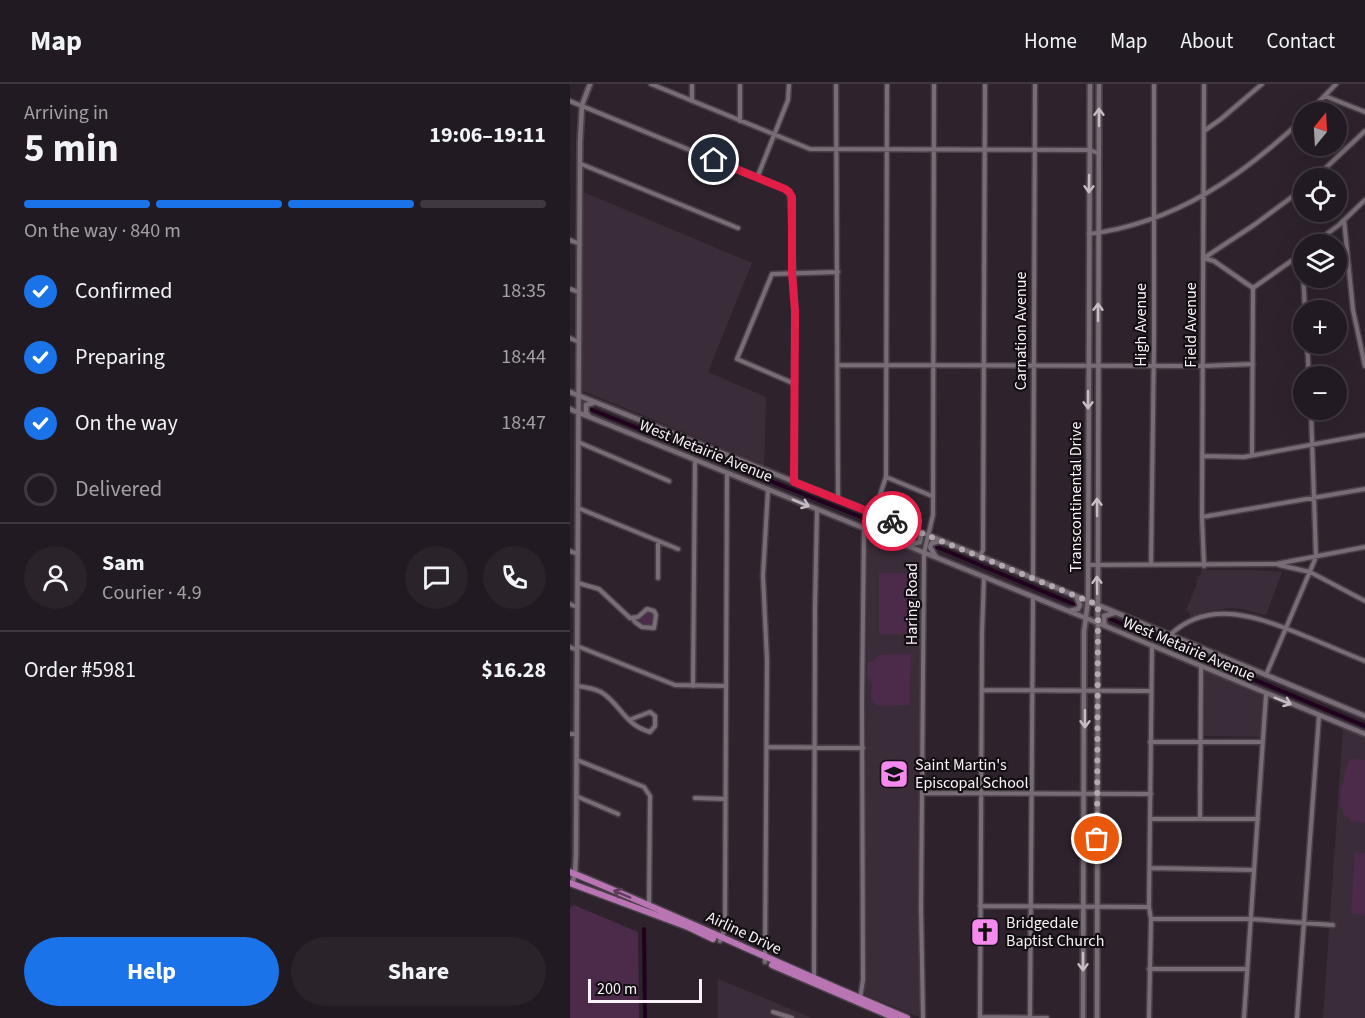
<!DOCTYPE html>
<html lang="en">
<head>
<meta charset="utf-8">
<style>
  body { margin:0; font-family:"Source Sans 3",sans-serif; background:#2a232a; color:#f1f3f6; height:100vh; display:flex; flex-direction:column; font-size:22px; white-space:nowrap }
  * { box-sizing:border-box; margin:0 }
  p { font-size:20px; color:#a2a1a5 }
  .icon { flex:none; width:33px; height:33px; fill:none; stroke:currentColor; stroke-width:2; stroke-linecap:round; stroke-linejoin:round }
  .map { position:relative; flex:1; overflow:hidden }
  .side { display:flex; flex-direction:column; background:#221a22; width:570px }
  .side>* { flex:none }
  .needle { width:39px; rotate:18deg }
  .fabs { position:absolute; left:723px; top:18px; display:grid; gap:12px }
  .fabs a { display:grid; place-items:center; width:54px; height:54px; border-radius:50%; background:#221a22; box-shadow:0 6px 24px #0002,0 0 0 2px #3f3840; font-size:30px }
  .scale { position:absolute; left:18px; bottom:15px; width:114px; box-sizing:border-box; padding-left:6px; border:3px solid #f9f2f8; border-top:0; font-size:16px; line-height:21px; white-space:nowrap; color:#f9f2f8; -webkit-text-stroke:4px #130e12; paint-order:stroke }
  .pin { position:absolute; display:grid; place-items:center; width:51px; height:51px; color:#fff; margin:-26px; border:3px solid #fff; border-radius:50%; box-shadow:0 2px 6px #0007 }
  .courier { position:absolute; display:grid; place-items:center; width:60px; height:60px; margin:-30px; border:4px solid #e11d48; border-radius:50%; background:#fff; color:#222; box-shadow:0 2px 8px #0007 }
  .overview em { font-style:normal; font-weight:700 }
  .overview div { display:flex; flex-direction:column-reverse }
  .overview { display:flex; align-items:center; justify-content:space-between; height:102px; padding:0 24px }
  h1 { font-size:39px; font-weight:700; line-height:45px }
  .bar { display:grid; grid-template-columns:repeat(4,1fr); gap:9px 6px; align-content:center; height:72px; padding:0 24px }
  .bar i { height:8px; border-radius:4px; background:#3f3840 }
  .bar .on { background:#1a73e8 }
  .bar p { grid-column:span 4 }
  .line { display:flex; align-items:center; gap:15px; padding:0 24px; border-top:2px solid #3f3840 }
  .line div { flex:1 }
  .round { display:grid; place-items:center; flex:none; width:63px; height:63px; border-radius:32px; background:#2a232a }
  ol { padding:0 24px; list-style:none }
  li { display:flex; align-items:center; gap:18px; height:66px }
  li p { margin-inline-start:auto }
  li .icon { padding:6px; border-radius:50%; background:#1a73e8; color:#fff; stroke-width:4 }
  li:last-child { color:#a2a1a5 }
  li i { width:33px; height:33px; border:3px solid #3f3840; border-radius:50% }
  .button { display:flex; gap:12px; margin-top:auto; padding:12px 24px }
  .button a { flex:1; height:69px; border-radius:36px; background:#1a73e8; color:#fff; font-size:24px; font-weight:700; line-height:69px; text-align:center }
  .button a+a { background:#2a232a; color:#f1f3f6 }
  header { display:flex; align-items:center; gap:36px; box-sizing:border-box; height:84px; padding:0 30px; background:#221a22; border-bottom:2px solid #3f3840 }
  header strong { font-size:28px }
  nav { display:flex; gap:33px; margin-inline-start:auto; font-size:21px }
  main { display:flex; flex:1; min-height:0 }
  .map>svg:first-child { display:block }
</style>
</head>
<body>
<header>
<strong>Map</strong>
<nav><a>Home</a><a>Map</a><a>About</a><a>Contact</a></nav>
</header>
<main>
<section class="side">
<div class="overview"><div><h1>5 min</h1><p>Arriving in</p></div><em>19:06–19:11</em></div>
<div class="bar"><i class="on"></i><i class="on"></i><i class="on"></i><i></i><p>On the way · 840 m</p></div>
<ol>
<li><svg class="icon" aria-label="check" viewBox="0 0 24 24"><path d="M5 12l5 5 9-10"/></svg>Confirmed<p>18:35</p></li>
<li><svg class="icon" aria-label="check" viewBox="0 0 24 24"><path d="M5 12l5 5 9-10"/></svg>Preparing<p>18:44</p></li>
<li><svg class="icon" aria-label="check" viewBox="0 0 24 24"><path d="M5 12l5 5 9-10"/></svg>On the way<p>18:47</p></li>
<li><i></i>Delivered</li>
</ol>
<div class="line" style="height:108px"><a class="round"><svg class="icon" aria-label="person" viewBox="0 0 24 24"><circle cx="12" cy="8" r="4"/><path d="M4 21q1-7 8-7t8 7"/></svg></a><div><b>Sam</b><p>Courier · 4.9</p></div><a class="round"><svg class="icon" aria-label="chat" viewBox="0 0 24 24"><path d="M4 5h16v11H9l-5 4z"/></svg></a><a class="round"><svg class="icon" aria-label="phone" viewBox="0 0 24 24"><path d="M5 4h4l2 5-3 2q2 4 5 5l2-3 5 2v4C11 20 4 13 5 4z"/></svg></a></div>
<div class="line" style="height:78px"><div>Order #5981</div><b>$16.28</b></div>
<div class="button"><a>Help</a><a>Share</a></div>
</section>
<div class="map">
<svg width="795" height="934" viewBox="0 0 795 934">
  <rect width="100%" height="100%" fill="#2e232d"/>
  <path fill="#3b2c3a" d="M13,108L182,179L138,288L196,313L194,381L13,307Z
    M297,449L356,468L349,933L295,911Z
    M632,486H683L712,488L696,531L671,525L659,524L634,528L621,534L619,528L616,526L627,500L626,496L629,494L626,492H630Z
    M634,587L693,611L691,653L634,652Z
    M773,645L795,653V934H753Z
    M148,895L242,934H148Z"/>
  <path fill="#4c2a49" d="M309,489H342V550H309Z
    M78,527L83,530L81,542L77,543L68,536Z
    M341,570L339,621L308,622L301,615L302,598L297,595V579L303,578L308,571Z
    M785,675L795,676V739L780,737L779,734L773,730V725L770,723L771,706L779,676Z
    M785,768L795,769V831L781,830Z
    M4,821L68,848L69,934H0V824Z"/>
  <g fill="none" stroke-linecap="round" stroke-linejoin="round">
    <path stroke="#20021f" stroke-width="4" d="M20,325L346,455
      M367,463L506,521
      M538,534L795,642
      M74,845L75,934"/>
    <g stroke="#483f47" stroke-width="7">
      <path id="street" d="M81,0L240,65L520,66L528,69
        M266,0L268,415
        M634,0L632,433L634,482
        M755,12L795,28
        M0,17L215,105L220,109L225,227L224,398
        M122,17V0
        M739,28L766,0
        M170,37V0
        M634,47L651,35L692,0
        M11,80L168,144
        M187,94L218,16L219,0
        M745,94L795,47
        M774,136L783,226L795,282
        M519,150C605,139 671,93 734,34
        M0,156L10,160
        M743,160L769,141L795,116
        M732,170L735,226
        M633,174L644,177L683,204
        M634,174L684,141L734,104
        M683,204L734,168
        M0,205L9,208
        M0,254L9,258
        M737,260L739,292
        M269,281L633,282L683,280
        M225,300L167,275L202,190L268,188
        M8,358L99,397
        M682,371L683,204
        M632,372L674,373L795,351
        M316,393L362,412
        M8,424L108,465
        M304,429L316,393L317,0
        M632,433L795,405
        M0,467L8,470
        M410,472L413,466L415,0
        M518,481L706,480L795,463
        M581,481L584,256V0
        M709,481L740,488L795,517
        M88,494V457
        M463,494L465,0
        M8,499L29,505L60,534L68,533L77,525L84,527L86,531L84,544L72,543L65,538L63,535
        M0,520L7,523
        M600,551C640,513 691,534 735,552C755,560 775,569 795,577
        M7,562L105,601L156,602
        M0,563L7,566
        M696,591L746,473L741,326
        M7,602C15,603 23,604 31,608C51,620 53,640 80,648L85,642V632L80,628L59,636
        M123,602L125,376
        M412,606L580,607
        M0,650H7
        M580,658H693
        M197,663L293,664
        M7,676L74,703L80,712L79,822
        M353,709L581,710
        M6,712L48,730
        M125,714L155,715
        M581,735H688
        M630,735L631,583
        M580,784L684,786
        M410,822L579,823
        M581,835H681L763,841
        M150,857L155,844L157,389
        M195,878L197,576L193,492L198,405
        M579,885H677
        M244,893L245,522L247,426
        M290,915L293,896L292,617L294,445
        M203,928L222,934
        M410,933L477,934
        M353,934L351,824L354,469L363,431L364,0
        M410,934L412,549L414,493
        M460,934L463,513
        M579,934L581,835L579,823L582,562
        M674,934L696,611
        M727,934L749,632"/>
    </g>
    <g stroke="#483f47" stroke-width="8">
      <path id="secondary" d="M0,308L410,472L795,632
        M0,325L528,539L795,650
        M18,331L16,328V321L23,319
        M337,461L350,458L351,451L348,448
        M366,473L360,463L362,459L370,457
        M499,527L508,525L510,521L507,514
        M536,542L534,539V532L544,529
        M2,800L5,790L6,770L10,58L12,21L20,0
        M513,934L514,548L518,517L520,0
        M527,934L529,0"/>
    </g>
    <g stroke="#483f47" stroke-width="9">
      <path id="highway" d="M0,788C113,834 224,887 337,934
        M0,799L118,843L143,855
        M202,881L325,934"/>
    </g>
    <use href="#street" stroke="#786c77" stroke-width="4"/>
    <use href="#secondary" stroke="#786c77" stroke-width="4.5"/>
    <use href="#highway" stroke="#b874b3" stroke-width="6"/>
  </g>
  <defs><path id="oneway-shaft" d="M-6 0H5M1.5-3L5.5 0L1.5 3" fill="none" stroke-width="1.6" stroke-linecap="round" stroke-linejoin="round" transform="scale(1.5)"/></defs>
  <g stroke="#c5bcc4">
    <use href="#oneway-shaft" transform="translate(529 33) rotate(-90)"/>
    <use href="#oneway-shaft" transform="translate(519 100) rotate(91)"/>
    <use href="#oneway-shaft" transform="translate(528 228) rotate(-90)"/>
    <use href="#oneway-shaft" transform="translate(518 316) rotate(90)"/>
    <use href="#oneway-shaft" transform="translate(231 419) rotate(22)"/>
    <use href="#oneway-shaft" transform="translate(527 423) rotate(-90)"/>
    <use href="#oneway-shaft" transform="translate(527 501) rotate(-91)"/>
    <use href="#oneway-shaft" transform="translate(713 617) rotate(22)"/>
    <use href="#oneway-shaft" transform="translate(515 635) rotate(90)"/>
    <use href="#oneway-shaft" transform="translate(513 878) rotate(90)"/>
  </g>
  <use stroke="#5d3c5a" href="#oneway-shaft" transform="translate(52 810) rotate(-157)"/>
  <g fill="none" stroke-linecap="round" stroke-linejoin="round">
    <path stroke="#b2aab1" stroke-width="6" stroke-dasharray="0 10.8" d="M322,437L528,521L527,755"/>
    <path stroke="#e11d48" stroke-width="8" d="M144,76L215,105L219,108L222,113V189L225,227L224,398L322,437"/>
  </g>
  <defs>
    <g id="school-square" transform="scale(1.5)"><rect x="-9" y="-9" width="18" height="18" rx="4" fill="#f589ee" stroke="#130e12"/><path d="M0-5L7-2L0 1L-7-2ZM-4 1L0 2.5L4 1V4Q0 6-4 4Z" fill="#111"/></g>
    <g id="church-square" transform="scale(1.5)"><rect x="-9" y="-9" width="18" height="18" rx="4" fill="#f589ee" stroke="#130e12"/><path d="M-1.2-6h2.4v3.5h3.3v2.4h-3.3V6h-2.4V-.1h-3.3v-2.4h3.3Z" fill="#111"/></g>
  </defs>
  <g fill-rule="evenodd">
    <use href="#school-square" x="324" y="690"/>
    <use href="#church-square" x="415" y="848"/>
  </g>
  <g text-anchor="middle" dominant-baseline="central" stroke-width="4.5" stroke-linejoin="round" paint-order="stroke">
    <g font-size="16" fill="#f9f2f8" stroke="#130e12">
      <text transform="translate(571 241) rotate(-90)">High Avenue</text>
      <text transform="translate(621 241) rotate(-90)">Field Avenue</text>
      <text transform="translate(451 247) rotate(-90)">Carnation Avenue</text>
      <text transform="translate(136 367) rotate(22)">West Metairie Avenue</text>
      <text transform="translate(506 413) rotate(-90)">Transcontinental Drive</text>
      <text transform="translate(342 520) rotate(-90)">Haring Road</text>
      <text transform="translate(619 565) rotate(23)">West Metairie Avenue</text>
      <text transform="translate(174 849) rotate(25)">Airline Drive</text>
    </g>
    <g font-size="16" fill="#f9f2f8" stroke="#130e12" text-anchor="start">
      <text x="345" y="681">Saint Martin's<tspan x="345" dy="18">Episcopal School</tspan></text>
      <text x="436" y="839">Bridgedale<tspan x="436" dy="18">Baptist Church</tspan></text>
    </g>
  </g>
</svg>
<div class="fabs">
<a><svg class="needle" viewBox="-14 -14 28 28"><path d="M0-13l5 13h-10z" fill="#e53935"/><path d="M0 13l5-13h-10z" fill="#a2a1a5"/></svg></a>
<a><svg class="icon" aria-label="locate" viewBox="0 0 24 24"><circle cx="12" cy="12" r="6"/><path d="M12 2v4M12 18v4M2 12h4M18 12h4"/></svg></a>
<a><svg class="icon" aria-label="layers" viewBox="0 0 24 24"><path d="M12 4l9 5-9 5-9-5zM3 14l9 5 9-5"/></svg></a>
<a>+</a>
<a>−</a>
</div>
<div class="scale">200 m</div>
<div class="pin" style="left:527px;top:755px;background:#ea580c"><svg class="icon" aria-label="bag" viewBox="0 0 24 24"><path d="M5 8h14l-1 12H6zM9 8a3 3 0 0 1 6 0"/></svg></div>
<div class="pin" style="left:144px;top:76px;background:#1f2937"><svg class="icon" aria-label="home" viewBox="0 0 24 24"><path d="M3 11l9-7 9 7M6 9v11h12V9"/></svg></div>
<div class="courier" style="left:322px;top:437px"><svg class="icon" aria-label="bike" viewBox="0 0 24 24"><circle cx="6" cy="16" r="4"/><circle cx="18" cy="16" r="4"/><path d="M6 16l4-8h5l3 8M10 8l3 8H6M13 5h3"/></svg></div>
</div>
</main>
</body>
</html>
